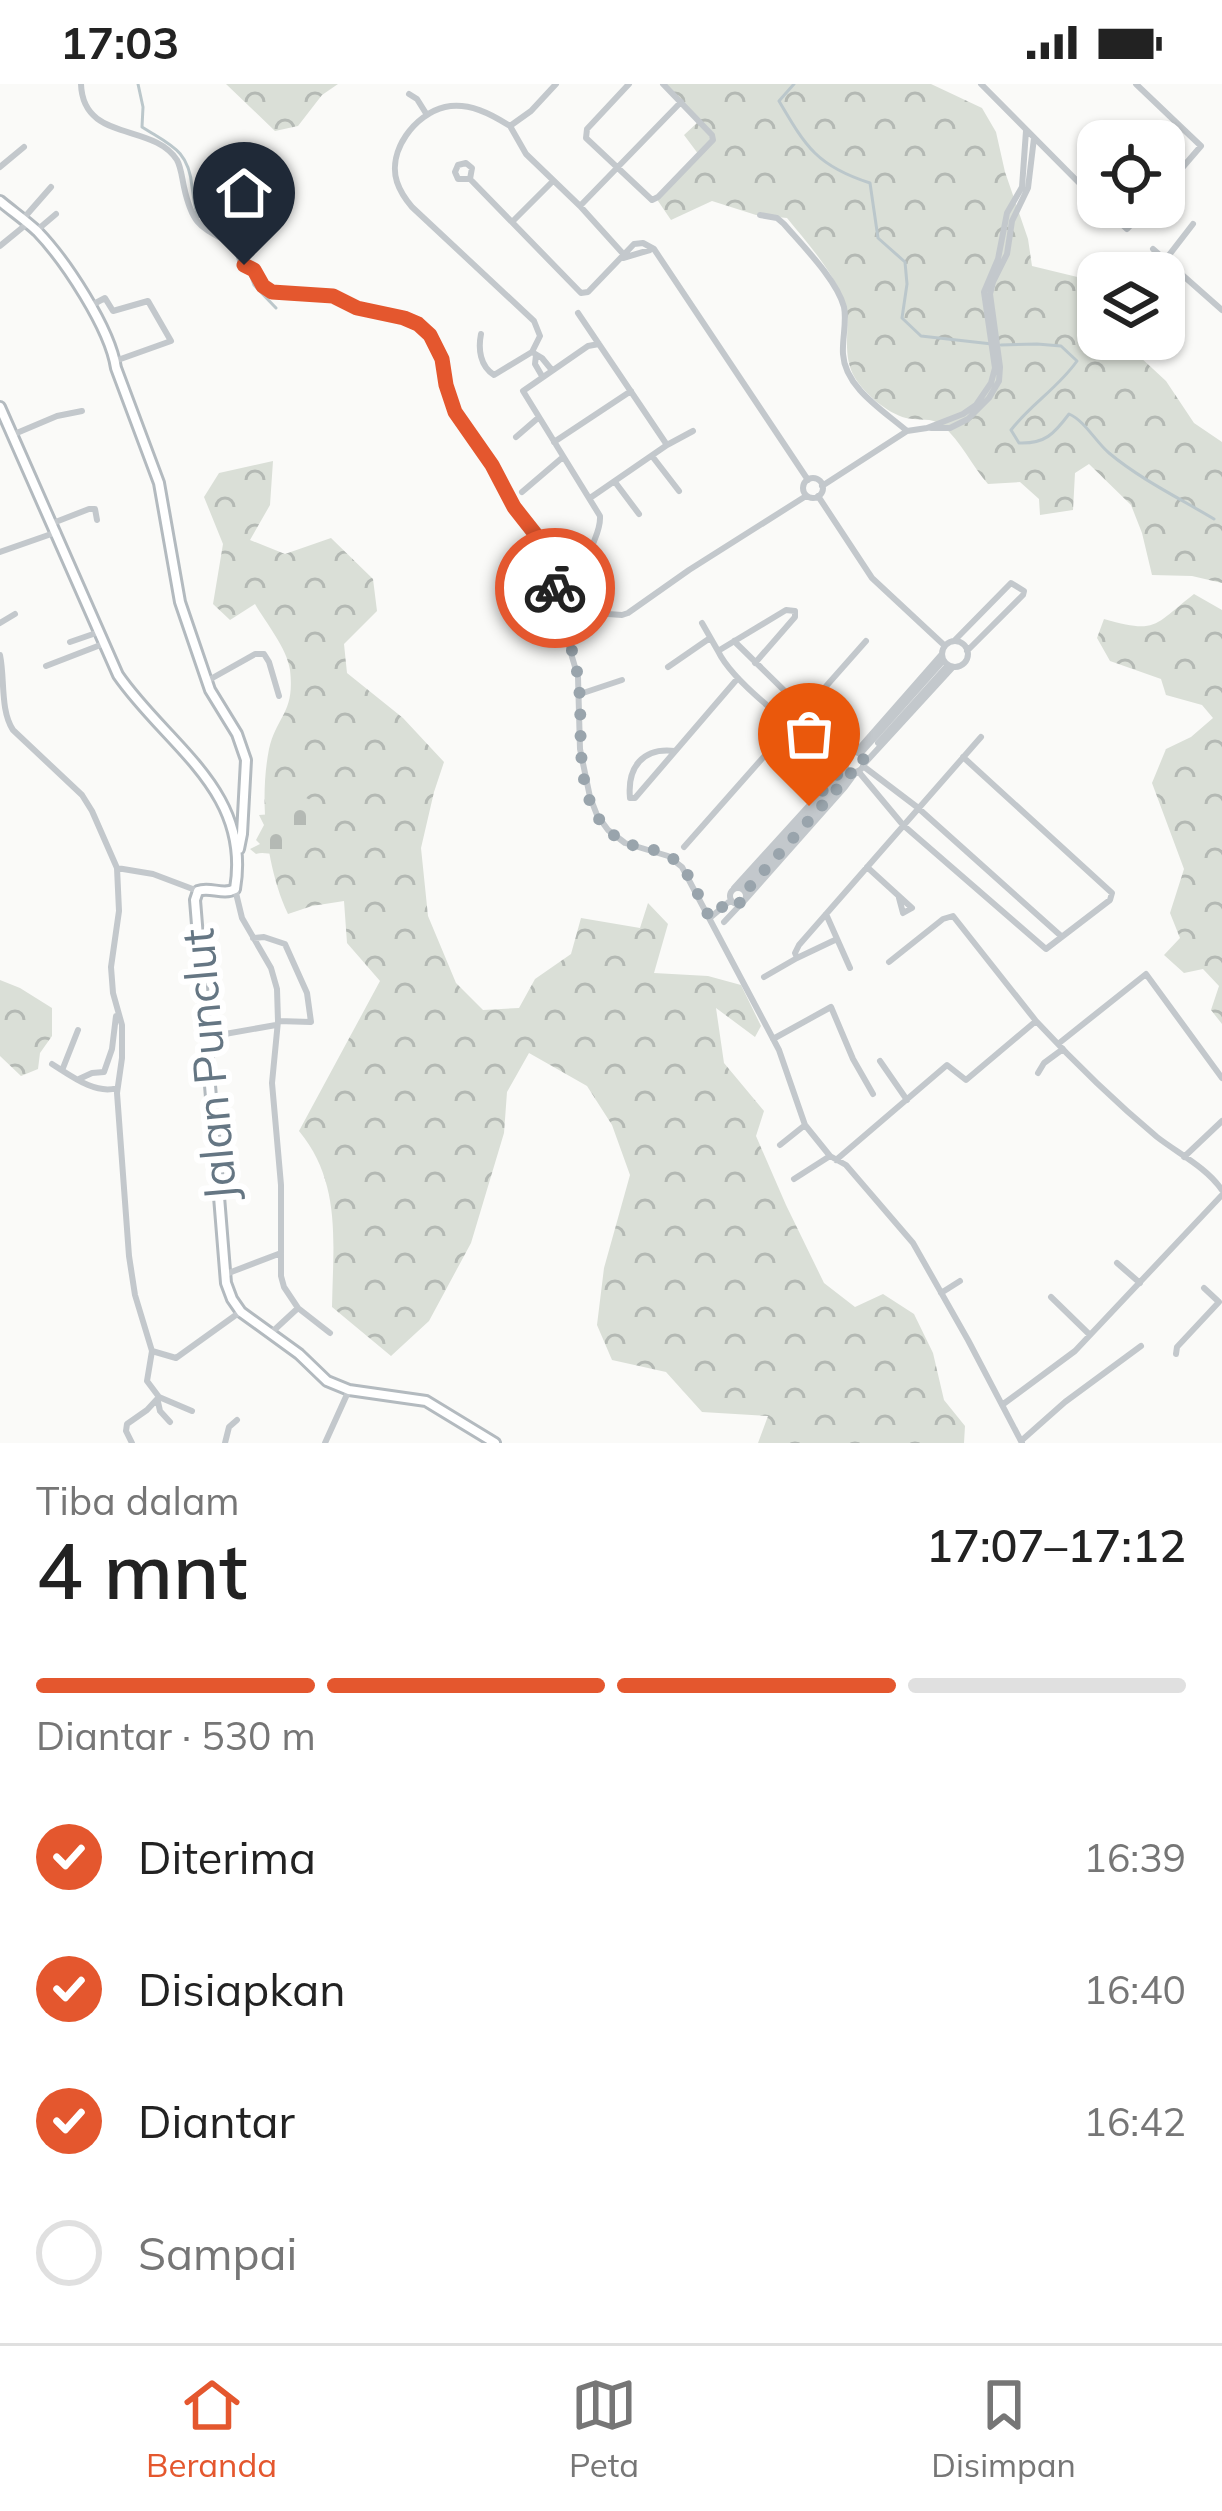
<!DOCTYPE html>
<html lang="id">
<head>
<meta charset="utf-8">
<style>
  body { margin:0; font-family:Mulish,sans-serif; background:#f2f2f2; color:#222; height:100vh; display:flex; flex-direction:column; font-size:45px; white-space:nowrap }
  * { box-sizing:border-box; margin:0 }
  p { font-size:39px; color:#767676 }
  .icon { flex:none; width:66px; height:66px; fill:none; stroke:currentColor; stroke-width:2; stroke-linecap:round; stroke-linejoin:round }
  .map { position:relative; height:1359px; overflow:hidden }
  .sheet { display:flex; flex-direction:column; background:#fff; flex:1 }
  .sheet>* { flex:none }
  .controls { position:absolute; left:1077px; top:36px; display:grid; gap:24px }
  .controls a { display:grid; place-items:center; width:108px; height:108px; border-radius:24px; background:#fff; box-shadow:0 3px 9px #0004; font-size:60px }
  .pin { position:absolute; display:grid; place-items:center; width:102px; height:102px; color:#fff; margin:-123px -51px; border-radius:50% 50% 50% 0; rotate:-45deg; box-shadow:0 0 12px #0007 }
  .pin .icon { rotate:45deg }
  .courier { position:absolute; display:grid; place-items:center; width:120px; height:120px; margin:-60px; border:9px solid #e4572e; border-radius:50%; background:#fff; color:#222; box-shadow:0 3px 15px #0007 }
  .head em { font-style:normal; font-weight:600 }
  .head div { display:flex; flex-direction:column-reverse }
  .head { display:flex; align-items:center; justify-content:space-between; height:204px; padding:0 36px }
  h1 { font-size:78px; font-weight:600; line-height:90px }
  .bar { display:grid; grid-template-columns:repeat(4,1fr); gap:18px 12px; align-content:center; height:144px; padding:0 36px }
  .bar i { height:15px; border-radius:9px; background:#e0e0e0 }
  .bar .active { background:#e4572e }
  .bar p { grid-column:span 4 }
  ol { padding:0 36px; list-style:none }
  li { display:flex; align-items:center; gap:36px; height:132px }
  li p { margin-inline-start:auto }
  li .icon { padding:12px; border-radius:50%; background:#e4572e; color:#fff; stroke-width:4 }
  li:last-child { color:#767676 }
  li i { width:66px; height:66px; border:6px solid #e0e0e0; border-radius:50% }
  .status { display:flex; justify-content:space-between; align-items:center; height:84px; padding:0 60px; background:#fff; direction:ltr }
  .status svg { height:33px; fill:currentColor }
  .tab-bar { display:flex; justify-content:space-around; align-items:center; height:168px; border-top:3px solid #e0e0e0; background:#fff; font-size:33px; color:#767676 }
  .tab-bar a { display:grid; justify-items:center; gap:6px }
  .tab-bar .active { color:#e4572e }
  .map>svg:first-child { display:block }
</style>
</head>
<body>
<div class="status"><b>17:03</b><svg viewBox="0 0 49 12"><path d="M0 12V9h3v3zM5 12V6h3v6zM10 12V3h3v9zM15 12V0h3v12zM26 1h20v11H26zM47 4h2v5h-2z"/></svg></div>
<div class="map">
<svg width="1222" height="1359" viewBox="0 0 1222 1359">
  <defs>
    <pattern id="forest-crowns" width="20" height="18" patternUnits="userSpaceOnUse" patternTransform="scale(3)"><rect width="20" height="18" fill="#dadfd7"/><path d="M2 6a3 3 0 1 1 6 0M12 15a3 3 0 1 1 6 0" fill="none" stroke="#b4b9b4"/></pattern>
    <pattern id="cemetery-stones" width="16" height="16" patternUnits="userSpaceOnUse" patternTransform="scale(3)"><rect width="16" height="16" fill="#dadfd7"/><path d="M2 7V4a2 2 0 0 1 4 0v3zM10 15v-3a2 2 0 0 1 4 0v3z" fill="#b4b9b4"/></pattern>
  </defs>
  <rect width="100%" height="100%" fill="#fafaf8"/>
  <path fill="url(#forest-crowns)" d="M226,0H338L322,11L298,42L275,47Z
    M663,0H931L982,24L996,48L1005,88L1028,155L1032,182L1098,198V255H1130L1139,272L1166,297L1194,339L1222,358V499L1192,492L1152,491L1142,449L1131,421L1089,380L1075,389L1073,426L1040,431L1039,415L1020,398L988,400C972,382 961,357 942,341C931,333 919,337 906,334C887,329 865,310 855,294C840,269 852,241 845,220C834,188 808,160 787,134L756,131L712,117L671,136L656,114L699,71L684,51L698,38Z
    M273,377L270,421L250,456L285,470L331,454L373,495L377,527L344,560L347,589L403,634L444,678L434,708L421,764L428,832L456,899L483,926L519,924L535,895L571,870L581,834L640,844L648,819L668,840L654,889L708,892L741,901L761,942L755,953L716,924L724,979L764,1027L756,1052L786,1121L824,1199L855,1223L883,1210L914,1230L933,1269L944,1316L965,1342L964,1359H758L768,1332L702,1328L666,1288L612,1276L597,1241L604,1184L630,1091L612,1041L587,1002L529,969L507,1008L504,1049L471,1159L429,1237L391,1272L332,1223C333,1160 342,1099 299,1047L380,897L347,859L344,817L312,822L288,830C266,783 259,716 269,665C277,631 295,629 290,586C287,564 266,539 255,520L230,536L213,520L223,460L204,413L219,389Z
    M1194,510L1222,526V940L1211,926L1219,902L1203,885L1184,889L1164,871L1180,854L1170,829L1184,785L1152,699L1166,665L1191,653L1213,634L1202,621L1166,611L1161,595L1110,577L1097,554L1104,535C1157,550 1153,542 1194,510Z
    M0,896L20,904L52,924V952L40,969L38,985L21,992L0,972Z"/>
  <path fill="url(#cemetery-stones)" d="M289,713L306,714L315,718L321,736C310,749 292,770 275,770C268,770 262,768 256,770L250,765L260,760L256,756L264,741L259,731L273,730L284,714Z"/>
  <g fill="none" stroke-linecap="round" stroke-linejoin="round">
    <path stroke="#bbc7cb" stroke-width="3" d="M138,0L143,23L142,43C170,61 189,66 192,103C194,114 194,122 198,133
      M794,0L779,17C806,63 817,82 870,99L878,154L905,178L907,200L902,234L921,252L992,260
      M223,152L239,159L254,201L276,224
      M1001,261L1037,260L1061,262L1077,277C1058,304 1031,320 1011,346L1019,359C1045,360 1054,350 1069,330C1085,337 1095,357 1109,369C1140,395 1179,414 1214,435"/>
    <g stroke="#b3babf" stroke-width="14">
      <path id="secondary" d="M0,117C12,127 25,136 37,147C65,176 110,244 116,284L159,399L180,518L210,606L237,650L246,676L242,750L239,765
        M0,323L118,591C166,661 252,706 235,805C223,812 210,802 198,807L195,816L226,1199L232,1215L241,1228L299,1270L327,1297L349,1306L426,1317L495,1359"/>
    </g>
    <path stroke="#c3c8cc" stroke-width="6" d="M81,0C83,59 153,38 177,76C181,83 182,94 184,103C193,144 202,143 235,162L241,179L254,186L267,205L333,212L357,224L418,240L430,251L442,275L446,301L455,328L492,381L514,423L551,470L555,485L559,529L578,593L580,665L590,713L597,731L608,746L625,759L668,772L682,783L779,966L805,1041L830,1072L846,1081L913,1159L968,1256L1022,1359
      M629,0L587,45L586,54L652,116L658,113L713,56L712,51L663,0
      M981,0L1098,118
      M1136,0L1201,62L1164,105
      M409,10L417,15L427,31
      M510,42L526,70L580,122L626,173
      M510,42L531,27L556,0
      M0,83L24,63
      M470,95L472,84L466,79L458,81L455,88L458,95H470L581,209L588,208L634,160L643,159L654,165L808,396
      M580,122L681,18
      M1103,123L1127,145L1148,123
      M760,131L777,134L784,140C802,161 837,196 844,223C847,238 842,255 843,270C845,304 884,327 907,347
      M23,135L51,103
      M513,137L553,97
      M36,147L56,130
      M0,162L28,139
      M1153,165L1222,226
      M623,174L650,166
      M1166,175L1193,140
      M90,222L105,214L113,227L148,217L171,257L115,277
      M578,229L667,361
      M481,250C478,265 480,282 494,291L532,268L540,252L534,237L412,123C406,116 400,107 397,98C387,67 415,30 445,23C469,18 491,30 510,42
      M599,260L588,262L523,307L600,432C601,447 592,457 590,471C587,490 598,515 608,530L622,531L628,529L689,486L806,412
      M532,268L542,274L551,285
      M536,271L535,280L542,292
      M931,344H950L968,335L989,314L999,297L1000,283L990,210L993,198L1007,170L1012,137L1028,104L1034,54
      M12,351L57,332L82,327
      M516,353L538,334
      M554,358L631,307
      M652,372L679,407
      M803 404a10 10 0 1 1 20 0a10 10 0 1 1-20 0Z
      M615,398L639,430
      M822,402L907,347L927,344L963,330L976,321L991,299L995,284L984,208L998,175L1007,129L1022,103L1026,47
      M522,408L563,373
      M818,412L872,494L945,562
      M590,414L667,361L693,347
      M53,439L89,425H95L97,436
      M0,468L57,448
      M0,539L15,530
      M702,539L718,567
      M734,557L804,626L853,668
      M954,557L1011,499L1024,507L1023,511L967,567
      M942 570a13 13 0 1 1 26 0a13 13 0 1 1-26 0Z
      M70,558L99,548
      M0,571C5,595 0,626 13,646L82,711L92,727L117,784L119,827L111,883L113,909L122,941V974L117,1009L129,1172L135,1211L152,1267L147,1297L159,1313L192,1327
      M755,579L795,533V527L786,526L718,567C735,603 811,656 845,680
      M46,582L103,560
      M668,583L710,554
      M207,597L255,570H264L269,578L279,612
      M580,610L622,596
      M878,659L948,581
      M856,668L942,570
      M844 678a10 10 0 1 1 20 0a10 10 0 1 1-20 0Z
      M860,670L943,577
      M864,680L953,583
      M863,682L917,723L1061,852
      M858,687L903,741L1046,865L1110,816L1112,809L963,673
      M630,714H635L738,594
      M630,714C627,683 643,663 675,667
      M684,763L866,557
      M867,783L912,824L903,829L899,814
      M117,784L153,790L198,807
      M730 812a8 8 0 1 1 16 0a8 8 0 1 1-16 0Z
      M734,804L845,682
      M741,804L847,686
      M235,805L242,834L271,884L277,905L278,937L272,999L281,1101V1192L284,1203L298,1224L271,1249
      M745,808L852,688
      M745,816L845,703L856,688
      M826,830L850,884
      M711,833L731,816
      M724,838L741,820
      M253,854L264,853L285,860L307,909L311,938L278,937
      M797,874L837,855
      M889,878L943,835L953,832L1036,937
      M764,893L797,874L795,869L799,861L981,653
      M208,953L276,941
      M773,955L831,923L853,975L873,1010
      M1058,960L1146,890L1222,994
      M880,977L907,1016
      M52,980C70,991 95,1011 117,1004
      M63,984L78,946
      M1038,989L1044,979L1063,965
      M79,995L92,989L104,988L112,965L116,932
      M780,1061L805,1041
      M1184,1073L1222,1037
      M836,1076L947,981L966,996L1036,937C1074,978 1114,1017 1157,1053C1179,1070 1206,1083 1222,1106
      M794,1095L830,1072
      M1117,1179L1140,1199
      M226,1190L281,1169
      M1204,1204L1219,1218
      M941,1209L960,1197
      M1051,1213L1090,1251
      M298,1224L330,1249
      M152,1267L176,1274L240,1228
      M1176,1270L1177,1263L1219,1218
      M158,1318L160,1327L170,1338
      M1002,1321L1075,1267L1222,1111
      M1021,1357L1065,1318L1141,1262
      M132,1359L126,1347L127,1340L147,1326L159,1313
      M225,1359L229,1343L237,1336
      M325,1359L349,1306"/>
    <use href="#secondary" stroke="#fff" stroke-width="8"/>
  </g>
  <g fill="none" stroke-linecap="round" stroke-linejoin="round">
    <path stroke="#99a4ac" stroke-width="12" stroke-dasharray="0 21.6" d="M555,504C559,535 574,563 578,594C585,642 570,709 609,747C632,768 647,760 669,772C690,784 698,814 710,834L730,816L737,820L744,817L745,808L852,688L861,685L864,678L862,671L853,668L847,672L845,682L809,722"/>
    <path stroke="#e4572e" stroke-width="15" d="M244,181L254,186L263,202L272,208L333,212L357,224L404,234L418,240L430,251L442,275L446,301L455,328L492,381L514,423L551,470L556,485L555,504"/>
  </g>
  <g text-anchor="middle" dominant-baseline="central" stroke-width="12" stroke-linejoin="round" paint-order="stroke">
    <g font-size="45" fill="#657683" stroke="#fff">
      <text transform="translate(208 981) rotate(-95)">Jalan Punclut</text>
    </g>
  </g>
</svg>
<div class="controls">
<a><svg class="icon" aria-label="locate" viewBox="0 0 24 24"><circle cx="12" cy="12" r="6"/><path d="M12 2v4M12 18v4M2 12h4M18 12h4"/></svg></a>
<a><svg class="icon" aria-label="layers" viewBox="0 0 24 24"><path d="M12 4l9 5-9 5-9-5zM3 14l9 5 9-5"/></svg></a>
</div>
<div class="pin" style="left:809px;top:722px;background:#ea580c"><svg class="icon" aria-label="bag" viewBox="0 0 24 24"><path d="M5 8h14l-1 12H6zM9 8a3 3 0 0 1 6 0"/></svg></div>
<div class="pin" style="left:244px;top:181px;background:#1f2937"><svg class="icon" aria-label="home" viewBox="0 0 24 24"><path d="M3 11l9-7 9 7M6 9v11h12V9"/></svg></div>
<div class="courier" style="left:555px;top:504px"><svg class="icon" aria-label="bike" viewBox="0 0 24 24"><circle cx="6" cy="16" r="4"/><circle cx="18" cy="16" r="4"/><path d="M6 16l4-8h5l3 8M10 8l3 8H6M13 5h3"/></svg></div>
</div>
<section class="sheet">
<div class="head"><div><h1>4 mnt</h1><p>Tiba dalam</p></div><em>17:07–17:12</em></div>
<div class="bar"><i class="active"></i><i class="active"></i><i class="active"></i><i></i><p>Diantar · 530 m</p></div>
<ol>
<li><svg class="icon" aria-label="check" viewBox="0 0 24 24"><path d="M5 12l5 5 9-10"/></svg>Diterima<p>16:39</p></li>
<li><svg class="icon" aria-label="check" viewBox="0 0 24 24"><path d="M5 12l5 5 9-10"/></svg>Disiapkan<p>16:40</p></li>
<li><svg class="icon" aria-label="check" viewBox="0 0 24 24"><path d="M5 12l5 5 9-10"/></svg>Diantar<p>16:42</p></li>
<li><i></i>Sampai</li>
</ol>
</section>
<nav class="tab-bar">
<a class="active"><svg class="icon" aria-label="home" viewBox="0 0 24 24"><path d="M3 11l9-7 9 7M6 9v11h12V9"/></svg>Beranda</a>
<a><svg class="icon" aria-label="map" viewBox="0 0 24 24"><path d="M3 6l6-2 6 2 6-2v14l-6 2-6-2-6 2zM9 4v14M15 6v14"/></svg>Peta</a>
<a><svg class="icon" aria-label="saved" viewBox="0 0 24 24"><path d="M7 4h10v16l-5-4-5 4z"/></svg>Disimpan</a>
</nav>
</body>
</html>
